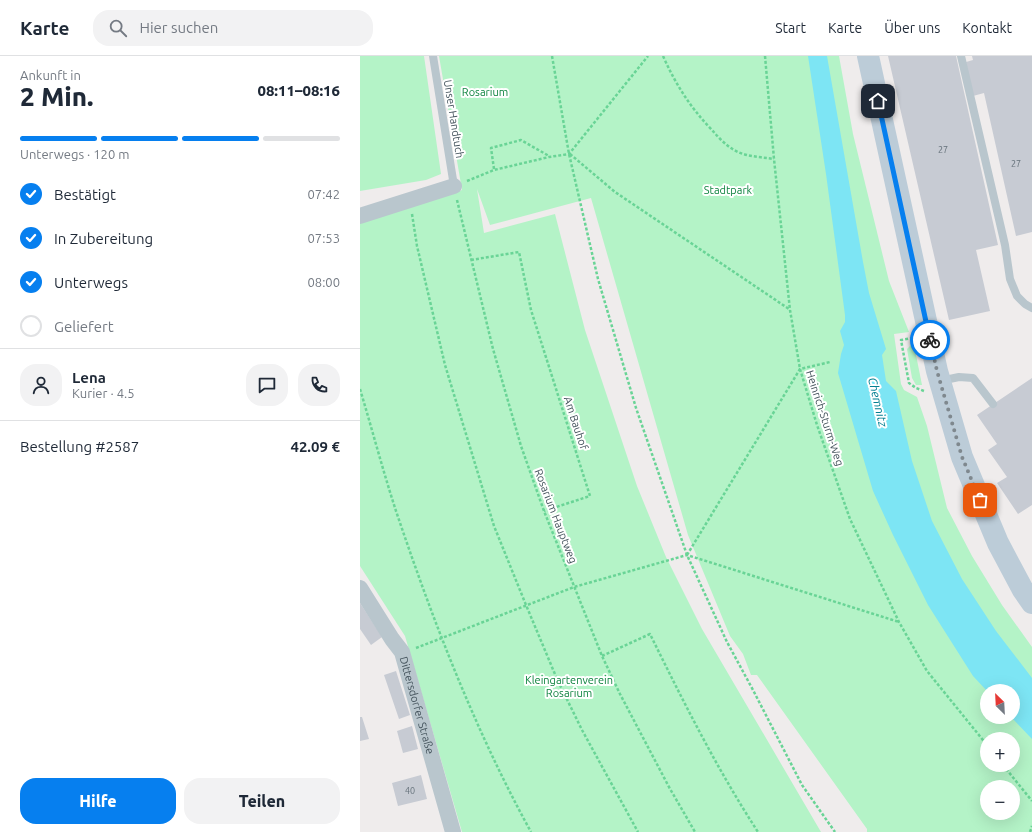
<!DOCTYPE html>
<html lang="de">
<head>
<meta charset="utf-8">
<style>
  body { margin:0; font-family:Ubuntu,sans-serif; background:#f2f2f3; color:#1f2937; height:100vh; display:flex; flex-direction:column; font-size:15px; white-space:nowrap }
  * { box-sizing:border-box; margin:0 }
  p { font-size:13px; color:#747a83 }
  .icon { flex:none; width:22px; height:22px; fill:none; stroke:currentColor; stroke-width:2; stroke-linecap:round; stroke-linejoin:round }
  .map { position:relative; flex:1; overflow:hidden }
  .side { display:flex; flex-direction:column; background:#fff; width:360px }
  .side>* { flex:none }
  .needle { width:26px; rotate:336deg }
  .buttons { position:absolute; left:620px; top:628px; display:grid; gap:8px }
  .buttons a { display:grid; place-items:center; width:40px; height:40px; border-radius:50%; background:#fff; box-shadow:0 4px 16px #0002; font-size:20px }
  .pin { position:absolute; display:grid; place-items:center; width:34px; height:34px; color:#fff; margin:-17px; border-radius:8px; box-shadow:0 2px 6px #0006 }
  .courier { position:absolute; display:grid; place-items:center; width:40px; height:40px; margin:-20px; border:3px solid #067fef; border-radius:50%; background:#fff; color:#222; box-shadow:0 1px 5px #0007 }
  .headline em { font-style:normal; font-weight:800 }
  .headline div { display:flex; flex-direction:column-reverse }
  .headline { display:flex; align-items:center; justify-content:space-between; height:68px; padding:0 20px }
  h1 { font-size:26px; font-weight:800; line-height:30px }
  .bar { display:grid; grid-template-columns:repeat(4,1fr); gap:6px 4px; align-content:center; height:48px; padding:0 20px }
  .bar i { height:5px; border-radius:3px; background:#e0e1e3 }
  .bar .selected { background:#067fef }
  .bar p { grid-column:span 4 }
  .line { display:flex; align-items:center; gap:10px; padding:0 20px; border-top:1px solid #e0e1e3 }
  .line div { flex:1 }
  .round { display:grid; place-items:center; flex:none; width:42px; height:42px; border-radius:16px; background:#f2f2f3 }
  ol { padding:0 20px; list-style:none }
  li { display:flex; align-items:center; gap:12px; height:44px }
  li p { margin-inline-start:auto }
  li .icon { padding:4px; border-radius:50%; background:#067fef; color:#fff; stroke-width:4 }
  li:last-child { color:#747a83 }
  li i { width:22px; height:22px; border:2px solid #e0e1e3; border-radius:50% }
  .action { display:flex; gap:8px; margin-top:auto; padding:8px 20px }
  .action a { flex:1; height:46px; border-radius:16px; background:#067fef; color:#fff; font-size:16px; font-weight:800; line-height:46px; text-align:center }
  .action a+a { background:#f2f2f3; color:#1f2937 }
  header { display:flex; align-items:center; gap:24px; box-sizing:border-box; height:56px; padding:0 20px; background:#fff; border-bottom:1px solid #e0e1e3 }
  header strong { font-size:19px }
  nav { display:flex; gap:22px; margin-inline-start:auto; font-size:14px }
  .search { width:280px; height:36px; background:#f2f2f3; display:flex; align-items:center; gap:10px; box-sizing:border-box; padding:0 14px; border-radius:16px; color:#747a83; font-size:15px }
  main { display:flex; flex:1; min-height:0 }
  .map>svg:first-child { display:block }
</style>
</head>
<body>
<header>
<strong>Karte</strong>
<div class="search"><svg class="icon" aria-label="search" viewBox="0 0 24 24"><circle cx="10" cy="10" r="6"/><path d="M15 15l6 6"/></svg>Hier suchen</div>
<nav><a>Start</a><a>Karte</a><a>Über uns</a><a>Kontakt</a></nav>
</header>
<main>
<section class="side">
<div class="headline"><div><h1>2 Min.</h1><p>Ankunft in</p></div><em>08:11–08:16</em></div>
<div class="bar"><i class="selected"></i><i class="selected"></i><i class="selected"></i><i></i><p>Unterwegs · 120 m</p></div>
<ol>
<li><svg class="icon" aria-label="check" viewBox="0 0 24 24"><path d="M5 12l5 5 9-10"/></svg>Bestätigt<p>07:42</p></li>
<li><svg class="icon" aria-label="check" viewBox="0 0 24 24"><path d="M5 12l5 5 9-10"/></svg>In Zubereitung<p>07:53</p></li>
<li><svg class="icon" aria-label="check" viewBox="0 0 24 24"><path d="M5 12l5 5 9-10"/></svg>Unterwegs<p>08:00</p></li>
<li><i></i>Geliefert</li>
</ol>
<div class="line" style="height:72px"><a class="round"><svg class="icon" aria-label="person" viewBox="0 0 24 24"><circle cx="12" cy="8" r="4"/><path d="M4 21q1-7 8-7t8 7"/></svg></a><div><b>Lena</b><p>Kurier · 4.5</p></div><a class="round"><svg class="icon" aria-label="chat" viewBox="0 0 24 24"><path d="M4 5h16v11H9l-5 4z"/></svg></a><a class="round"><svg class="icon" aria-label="phone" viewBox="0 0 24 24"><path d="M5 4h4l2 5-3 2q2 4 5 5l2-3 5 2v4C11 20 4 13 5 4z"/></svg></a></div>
<div class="line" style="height:52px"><div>Bestellung #2587</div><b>42.09 €</b></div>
<div class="action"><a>Hilfe</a><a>Teilen</a></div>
</section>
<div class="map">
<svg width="672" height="776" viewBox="0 0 672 776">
  <rect width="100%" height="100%" fill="#efecec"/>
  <path fill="#b4f3c7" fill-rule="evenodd" d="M0,0H64L81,118L66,124L0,135Z
    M79,0H479L493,78L529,225L549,276L534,278L541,328L544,334L557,341L567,370L587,452L612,500L642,549L672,591V776H507V773L397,619H391L383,598L370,580L328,479L231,142L130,169L117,133L124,177L195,158L225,274L277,430L306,501L342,573L461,776H102L45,580L0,510V167L102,134ZM627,635H653V661H627ZM627,683H653V709H627ZM627,731H653V757H627Z
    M551,289H554L562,329H556L552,322L547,293Z"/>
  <path fill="#7de5f4" d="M448,0H467L503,206L509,237L526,293L522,299L526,325L536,335L552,405L572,465L602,523L636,575L672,622V683L651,661H653V635H627L613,620L568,549L533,479L513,435L478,317L481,298L484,289L480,275L485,266V259L466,118Z"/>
  <path fill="#c7cbd3" d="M528,0H596L638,189L616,194L630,255L589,264Z
    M612,0H672V176L656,180L624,37L613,40L606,6L613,4Z
    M672,322V449L658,458L637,427L647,421L628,394L637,388L617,359Z
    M0,547L22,581L11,589L0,573Z
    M36,615L50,659L39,663L24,619Z
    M0,661H2L9,683L0,685Z
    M52,670L58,693L43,697L37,675Z
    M61,719L67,743L38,750L32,727Z"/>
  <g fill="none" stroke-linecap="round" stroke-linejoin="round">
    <path stroke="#69d496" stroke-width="2.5" stroke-dasharray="3 2" stroke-linecap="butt" d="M192,0L209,98L238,223L276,352L327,499L367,586L393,634L442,729L475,776
      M303,0C316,29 330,51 352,74C359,82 367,91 378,96C389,101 402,101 414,103
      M405,0L414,103L430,254L440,313L457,369L490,463L539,566L567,615L627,689
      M210,98L255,136L429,253
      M134,113L131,92L161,84L189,100
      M107,125L134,114L189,101L209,98L288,0
      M97,144L133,293L161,390L184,455L242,600L260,638L309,731L335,776
      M52,158L57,190L85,309L134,470L166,549L197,623L222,674L278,776
      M111,204L159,196L171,254L230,440L184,455
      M553,282L541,284L549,327L556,332L564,335
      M0,333C12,373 23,415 36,455C73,565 115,674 171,776
      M327,499L440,313L470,306
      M56,592L214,531L327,499L539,566
      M242,600L290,578C323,645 357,713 398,776
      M643,709L672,745
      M670,776L672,770"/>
    <path stroke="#b9c6cd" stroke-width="8" d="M73,0L94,130
      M601,0L645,189L650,223L657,240L665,248L672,252
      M580,325L599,321L613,322L633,348"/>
    <g stroke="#b9c6cd" stroke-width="16">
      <path d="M0,160L94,130"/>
      <path id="s1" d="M0,532L32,583L42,596L93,776"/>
    </g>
    <path stroke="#bcccd8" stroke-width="22" d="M508,0L577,315L602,401L638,487L663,534L672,547"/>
  </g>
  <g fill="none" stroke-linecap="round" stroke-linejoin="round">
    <path stroke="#7f888e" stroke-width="4" stroke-dasharray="0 7.2" d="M570,284L577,315L602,401L620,444"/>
    <path stroke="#067fef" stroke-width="5" d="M518,45L570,284"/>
  </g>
  <g text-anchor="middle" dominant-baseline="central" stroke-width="4" stroke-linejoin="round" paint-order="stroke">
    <g font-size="9" fill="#647079">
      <text x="583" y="94">27</text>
      <text x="656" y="108">27</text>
      <text x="50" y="735">40</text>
    </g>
    <g font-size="11" fill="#0d833e" stroke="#fff">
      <text x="125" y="36">Rosarium</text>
      <text x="368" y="134">Stadtpark</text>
      <text x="209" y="624">Kleingartenverein<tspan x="209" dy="13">Rosarium</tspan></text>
    </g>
    <g font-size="11" fill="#43525b" stroke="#fff">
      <text transform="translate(94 63) rotate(81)">Unser Handtuch</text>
      <text transform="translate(465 362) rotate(72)">Heinrich-Sturm-Weg</text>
      <text transform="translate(216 367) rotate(72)">Am Bauhof</text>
      <text transform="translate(196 460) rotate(69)">Rosarium Hauptweg</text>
      <text stroke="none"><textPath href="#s1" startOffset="132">Dittersdorfer Straße</textPath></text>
    </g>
    <g font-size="12" font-style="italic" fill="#037f91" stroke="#fff">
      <text transform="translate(518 346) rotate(77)">Chemnitz</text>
    </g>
  </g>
</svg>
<div class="buttons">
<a><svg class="needle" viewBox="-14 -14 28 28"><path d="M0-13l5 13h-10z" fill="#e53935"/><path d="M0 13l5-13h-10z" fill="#747a83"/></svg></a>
<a>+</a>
<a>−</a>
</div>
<div class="pin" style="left:620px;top:444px;background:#ea580c"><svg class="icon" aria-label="bag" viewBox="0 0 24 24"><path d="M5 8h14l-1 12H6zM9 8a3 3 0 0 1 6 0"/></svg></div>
<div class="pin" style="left:518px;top:45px;background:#1f2937"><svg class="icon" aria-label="home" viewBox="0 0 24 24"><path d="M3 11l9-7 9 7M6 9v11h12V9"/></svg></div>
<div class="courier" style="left:570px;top:284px"><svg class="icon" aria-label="bike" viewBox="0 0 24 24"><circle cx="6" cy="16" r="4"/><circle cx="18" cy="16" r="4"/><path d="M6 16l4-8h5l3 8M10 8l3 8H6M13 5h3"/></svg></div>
</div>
</main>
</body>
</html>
